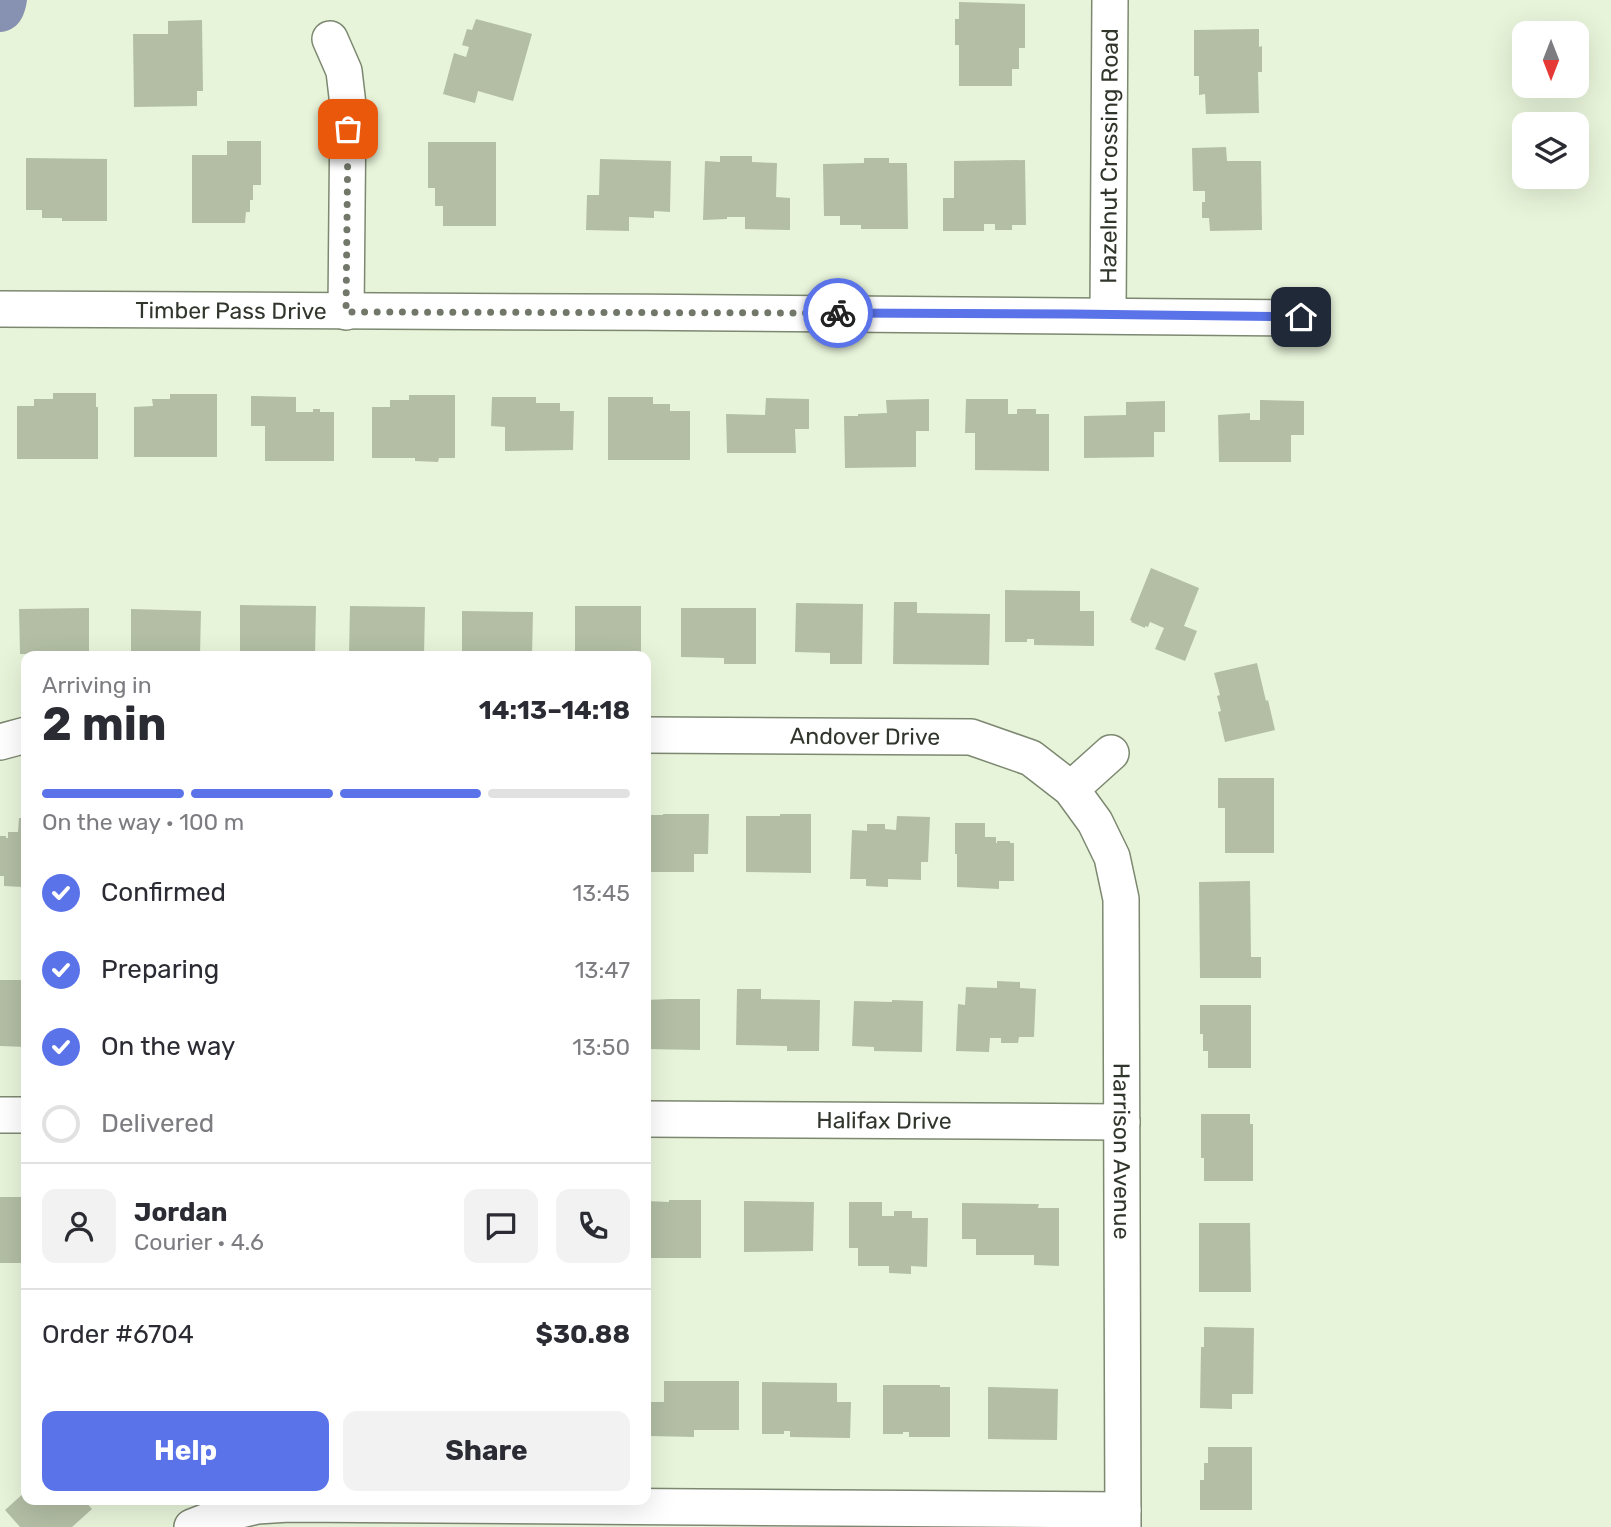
<!DOCTYPE html>
<html lang="en">
<head>
<meta charset="utf-8">
<style>
  body { margin:0; font-family:Rubik,sans-serif; background:#f2f2f3; color:#2b2b33; height:100vh; display:flex; flex-direction:column; font-size:26px; white-space:nowrap }
  * { box-sizing:border-box; margin:0 }
  p { font-size:23px; color:#7c7c81 }
  .icon { flex:none; width:38px; height:38px; fill:none; stroke:currentColor; stroke-width:2; stroke-linecap:round; stroke-linejoin:round }
  .map { position:relative; flex:1; overflow:hidden }
  .panel { position:absolute; left:21px; top:651px; width:630px; height:854px; display:flex; flex-direction:column; background:#fff; border-radius:14px; box-shadow:0 7px 28px #0002 }
  .panel>* { flex:none }
  .needle { width:46px; rotate:180deg }
  .buttons { position:absolute; left:1512px; top:21px; display:grid; gap:14px }
  .buttons a { display:grid; place-items:center; width:77px; height:77px; border-radius:14px; background:#fff; box-shadow:0 7px 28px #0002; font-size:35px }
  .pin { position:absolute; display:grid; place-items:center; width:60px; height:60px; color:#fff; margin:-30px; border-radius:14px; box-shadow:0 4px 10px #0006 }
  .courier { position:absolute; display:grid; place-items:center; width:70px; height:70px; margin:-35px; border:5px solid #5a73e9; border-radius:50%; background:#fff; color:#222; box-shadow:0 2px 9px #0007 }
  .overview em { font-style:normal; font-weight:700 }
  .overview div { display:flex; flex-direction:column-reverse }
  .overview { display:flex; align-items:center; justify-content:space-between; height:119px; padding:0 21px }
  h1 { font-size:46px; font-weight:700; line-height:52px }
  .bar { display:grid; grid-template-columns:repeat(4,1fr); gap:10px 7px; align-content:center; height:84px; padding:0 21px }
  .bar i { height:9px; border-radius:5px; background:#e1e1e2 }
  .bar .selected { background:#5a73e9 }
  .bar p { grid-column:span 4 }
  .line { display:flex; align-items:center; gap:18px; padding:0 21px; border-top:2px solid #e1e1e2 }
  .line div { flex:1 }
  .round { display:grid; place-items:center; flex:none; width:74px; height:74px; border-radius:14px; background:#f2f2f3 }
  ol { padding:0 21px; list-style:none }
  li { display:flex; align-items:center; gap:21px; height:77px }
  li p { margin-inline-start:auto }
  li .icon { padding:7px; border-radius:50%; background:#5a73e9; color:#fff; stroke-width:4 }
  li:last-child { color:#7c7c81 }
  li i { width:38px; height:38px; border:4px solid #e1e1e2; border-radius:50% }
  .cta { display:flex; gap:14px; margin-top:auto; padding:14px 21px }
  .cta a { flex:1; height:80px; border-radius:14px; background:#5a73e9; color:#fff; font-size:28px; font-weight:700; line-height:80px; text-align:center }
  .cta a+a { background:#f2f2f3; color:#2b2b33 }
  .map>svg:first-child { display:block }
</style>
</head>
<body>
<div class="map">
<svg width="1611" height="1527" viewBox="0 0 1611 1527">
  <rect width="100%" height="100%" fill="#e8f4da"/>
  <path fill="#8791b2" d="M0,0H27C25,16 18,31 0,32Z"/>
  <path fill="#b3bea5" d="M959,2L1025,4V48H1019V69H1012V86H959V45H955V19H959Z
    M476,19L532,34L513,101L478,91L475,103L443,94L454,53L466,57L469,47L462,45L467,29L472,30Z
    M202,20L203,91H197V106L134,107L133,34H168V21Z
    M1259,29V47L1262,46V72H1258L1259,113L1206,114L1205,94L1199,95V76H1194V30Z
    M227,141H261V185H253V200H250V212H246L245,223H192V155H227Z
    M428,142H496V226H443V206H435V188H428Z
    M1226,147L1227,161H1261L1262,230L1210,231L1209,218H1202V202H1205V191H1193L1192,148Z
    M720,156H752V162L777,163L776,197L790,198V230L745,229V217H727V219L703,220L705,161L720,162Z
    M26,158L107,159V221H62V218H42V210H26Z
    M864,158H889V163H907L908,229H861V225H840V216H824L823,164L864,163Z
    M600,159L671,161L670,212L654,211V218L629,217V231L586,230L587,195H599Z
    M1025,160L1026,225H1012V230H995V224H984V231H943V198H954V161Z
    M53,393H96V407H98V459H17V406H34V399H53Z
    M170,394H217V457H134V407L153,406L152,399H170Z
    M409,395H455V458H439L438,462L415,461V458H372V407H390V400H409Z
    M251,396L296,397V412H313V409H320V412H334V461H265V426H251Z
    M492,397H536V403H560V411H574L573,450L505,451V427L491,426Z
    M608,397H653V404H670V411H690V460H608Z
    M766,398L809,399V429H795L796,453H727L726,414L765,415Z
    M929,399V431H916V467L845,468L844,416H858V414L887,413L886,400Z
    M966,399H1008V414H1017V409H1036V414H1049V471L975,470V433H965Z
    M1260,400L1304,401V435H1291V462H1219L1218,415L1250,413V420H1260Z
    M1165,401V432H1154V457L1084,458V416L1126,415V402Z
    M1151,568L1199,588L1184,626L1197,631L1185,661L1155,649L1164,628L1150,622L1148,627L1145,626V628L1131,622L1132,621L1130,620Z
    M1005,590L1080,591V611H1094V646L1034,645V639H1027V642H1005Z
    M894,602H917V613L990,614L989,665L893,664Z
    M796,603L863,604L862,664H830V653L795,652Z
    M240,605L316,606L315,656L240,655Z
    M350,606L425,607L424,656H349Z
    M575,606H641V656H575Z
    M89,608V656H59V654H20L19,609Z
    M681,608H756V664H724V658L681,657Z
    M131,609L201,611L200,655L162,654V656H131Z
    M462,611L533,612L532,656H462Z
    M1257,663L1266,701L1268,700L1275,730L1225,742L1218,712L1221,711L1217,696L1220,695L1214,673Z
    M1218,778H1274V853H1225V808H1218Z
    M663,814H709L708,854H694V872H646L647,815H663Z
    M780,814H811V873L746,872V816H780Z
    M897,816L930,817L928,862H921V880L888,879V887L866,886V879H850L852,830L867,831V824H885V829L896,830Z
    M19,818H26V883H23V887L4,886V876H0V836H6V838H8V832H18Z
    M955,823H985V837H996V843H997V841H1010V843H1014V881H999V889L957,887V854H955Z
    M1250,881L1251,957H1261V978H1200L1199,882Z
    M0,980H26V1047L0,1046Z
    M997,981L1020,982V988L1036,989L1034,1037H1019L1018,1043H1001V1038H990L989,1052L956,1051L958,1004L965,1005L966,987L997,988Z
    M737,989H761V999L820,1000L819,1051H787V1046L736,1045Z
    M669,999H700V1050L646,1049V1000Z
    M892,1000L923,1001L922,1052L874,1051V1047L852,1046L854,1001L892,1002Z
    M1200,1005H1251V1068H1208V1051H1203V1034H1200Z
    M1201,1114H1250V1124H1253V1181H1204V1158H1201Z
    M0,1197H26L25,1263H0Z
    M669,1200H701V1258H646V1201L669,1202Z
    M744,1201L814,1202L813,1251L744,1252Z
    M849,1202H882V1216H894V1211H912V1218H928L927,1267L911,1266V1274L889,1273V1266H858V1248H849Z
    M962,1203L1039,1204L1038,1208H1059V1266L1034,1265V1255H976V1239H962Z
    M1199,1223H1250L1251,1292H1199Z
    M1204,1327L1254,1328L1253,1394H1232V1409L1200,1408L1201,1347H1204Z
    M664,1381H739V1430H694V1437L650,1436V1402H664Z
    M762,1382L837,1383V1402H851L850,1438L790,1437V1431H784V1434H762Z
    M883,1385H940V1387H950V1437H909V1432H903V1434H883Z
    M988,1387L1058,1389L1057,1440L988,1439Z
    M1208,1447H1252V1510H1200V1480H1204V1463H1208Z
    M26,1491V1500H84L92,1509L72,1527H20L5,1510Z"/>
  <g fill="none" stroke-linecap="round" stroke-linejoin="round">
    <g stroke="#7d8871" stroke-width="38">
      <g id="minor">
        <path d="M330,39L344,71L348,105L346,312"/>
        <path id="s1" d="M0,309C434,313 867,311 1301,318"/>
        <path id="s2" d="M1108,314L1110,0"/>
        <path id="s3" d="M646,735L971,737L1031,758L1071,789L1095,822L1112,857L1121,899L1123,1527"/>
        <path d="M0,742L26,735"/>
        <path d="M1071,789L1111,753"/>
        <path d="M0,1115H26"/>
        <path id="s4" d="M646,1119L1122,1122"/>
        <path d="M192,1527L228,1513L257,1506L289,1504L1123,1510"/>
      </g>
    </g>
    <use href="#minor" stroke="#fff" stroke-width="35"/>
  </g>
  <g fill="none" stroke-linecap="round" stroke-linejoin="round">
    <path stroke="#717869" stroke-width="7" stroke-dasharray="0 12.6" d="M348,129L346,312L838,313"/>
    <path stroke="#5a73e9" stroke-width="9" d="M838,313L1072,314L1301,317"/>
  </g>
  <g text-anchor="middle" dominant-baseline="central" stroke-width="5" stroke-linejoin="round" paint-order="stroke">
    <g font-size="23" fill="#31362c" stroke="#fff">
      <text stroke="none"><textPath href="#s2" startOffset="158">Hazelnut Crossing Road</textPath></text>
      <text stroke="none"><textPath href="#s1" startOffset="231">Timber Pass Drive</textPath></text>
      <text stroke="none"><textPath href="#s3" startOffset="219">Andover Drive</textPath></text>
      <text stroke="none"><textPath href="#s4" startOffset="238">Halifax Drive</textPath></text>
      <text stroke="none"><textPath href="#s3" startOffset="814">Harrison Avenue</textPath></text>
    </g>
  </g>
</svg>
<div class="buttons">
<a><svg class="needle" viewBox="-14 -14 28 28"><path d="M0-13l5 13h-10z" fill="#e53935"/><path d="M0 13l5-13h-10z" fill="#7c7c81"/></svg></a>
<a><svg class="icon" aria-label="layers" viewBox="0 0 24 24"><path d="M12 4l9 5-9 5-9-5zM3 14l9 5 9-5"/></svg></a>
</div>
<div class="pin" style="left:348px;top:129px;background:#ea580c"><svg class="icon" aria-label="bag" viewBox="0 0 24 24"><path d="M5 8h14l-1 12H6zM9 8a3 3 0 0 1 6 0"/></svg></div>
<div class="pin" style="left:1301px;top:317px;background:#1f2937"><svg class="icon" aria-label="home" viewBox="0 0 24 24"><path d="M3 11l9-7 9 7M6 9v11h12V9"/></svg></div>
<div class="courier" style="left:838px;top:313px"><svg class="icon" aria-label="bike" viewBox="0 0 24 24"><circle cx="6" cy="16" r="4"/><circle cx="18" cy="16" r="4"/><path d="M6 16l4-8h5l3 8M10 8l3 8H6M13 5h3"/></svg></div>
<section class="panel">
<div class="overview"><div><h1>2 min</h1><p>Arriving in</p></div><em>14:13–14:18</em></div>
<div class="bar"><i class="selected"></i><i class="selected"></i><i class="selected"></i><i></i><p>On the way · 100 m</p></div>
<ol>
<li><svg class="icon" aria-label="check" viewBox="0 0 24 24"><path d="M5 12l5 5 9-10"/></svg>Confirmed<p>13:45</p></li>
<li><svg class="icon" aria-label="check" viewBox="0 0 24 24"><path d="M5 12l5 5 9-10"/></svg>Preparing<p>13:47</p></li>
<li><svg class="icon" aria-label="check" viewBox="0 0 24 24"><path d="M5 12l5 5 9-10"/></svg>On the way<p>13:50</p></li>
<li><i></i>Delivered</li>
</ol>
<div class="line" style="height:126px"><a class="round"><svg class="icon" aria-label="person" viewBox="0 0 24 24"><circle cx="12" cy="8" r="4"/><path d="M4 21q1-7 8-7t8 7"/></svg></a><div><b>Jordan</b><p>Courier · 4.6</p></div><a class="round"><svg class="icon" aria-label="chat" viewBox="0 0 24 24"><path d="M4 5h16v11H9l-5 4z"/></svg></a><a class="round"><svg class="icon" aria-label="phone" viewBox="0 0 24 24"><path d="M5 4h4l2 5-3 2q2 4 5 5l2-3 5 2v4C11 20 4 13 5 4z"/></svg></a></div>
<div class="line" style="height:91px"><div>Order #6704</div><b>$30.88</b></div>
<div class="cta"><a>Help</a><a>Share</a></div>
</section>
</div>
</body>
</html>
